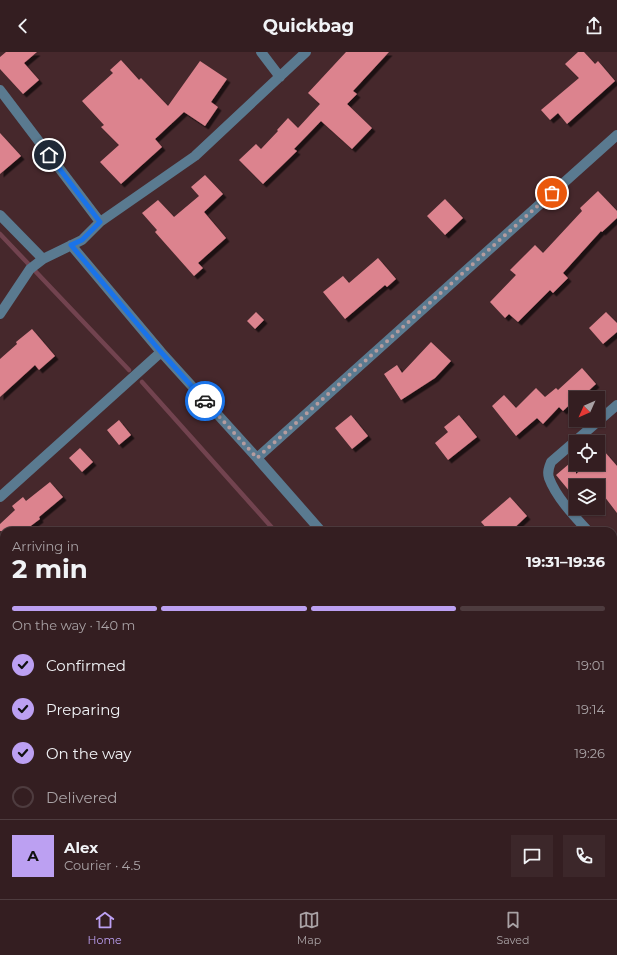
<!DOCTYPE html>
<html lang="en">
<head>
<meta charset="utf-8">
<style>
  body { margin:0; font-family:Montserrat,sans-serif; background:#3c272a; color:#f1f3f6; height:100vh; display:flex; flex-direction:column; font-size:15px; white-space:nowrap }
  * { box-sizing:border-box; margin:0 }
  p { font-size:13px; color:#a9a2a5 }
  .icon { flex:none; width:22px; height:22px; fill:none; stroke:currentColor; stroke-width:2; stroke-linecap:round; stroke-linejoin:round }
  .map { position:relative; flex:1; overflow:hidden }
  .side { position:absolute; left:0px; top:475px; width:617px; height:372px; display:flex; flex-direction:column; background:#341e21; border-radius:12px 12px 0 0; box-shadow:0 1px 3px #0004,0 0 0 1px #4e3c3f }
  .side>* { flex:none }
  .needle { width:26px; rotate:225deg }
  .fabs { position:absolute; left:569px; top:339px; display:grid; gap:8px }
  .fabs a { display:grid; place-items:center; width:36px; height:36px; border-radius:0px; background:#341e21; box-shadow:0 1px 3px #0004,0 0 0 1px #4e3c3f; font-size:20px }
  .pin { position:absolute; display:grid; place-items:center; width:34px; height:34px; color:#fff; margin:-17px; border:2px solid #fff; border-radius:50%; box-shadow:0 1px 4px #0007 }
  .courier { position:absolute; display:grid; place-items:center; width:40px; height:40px; margin:-20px; border:3px solid #1a73e8; border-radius:50%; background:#fff; color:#222; box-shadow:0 1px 5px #0007 }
  .overview em { font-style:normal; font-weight:700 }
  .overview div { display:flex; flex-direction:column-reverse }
  .overview { display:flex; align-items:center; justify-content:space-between; height:68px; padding:0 12px }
  h1 { font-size:26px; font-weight:700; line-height:30px }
  .bar { display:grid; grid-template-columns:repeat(4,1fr); gap:6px 4px; align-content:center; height:48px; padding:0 12px }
  .bar i { height:5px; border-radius:3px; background:#4e3c3f }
  .bar .current { background:#bca0f2 }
  .bar p { grid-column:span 4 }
  .line { display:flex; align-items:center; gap:10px; padding:0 12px; border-top:1px solid #4e3c3f }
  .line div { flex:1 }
  .round { display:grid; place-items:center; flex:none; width:42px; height:42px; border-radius:0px; background:#3c272a }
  ol { padding:0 12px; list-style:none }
  li { display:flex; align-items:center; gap:12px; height:44px }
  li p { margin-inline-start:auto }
  li .icon { padding:4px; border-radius:50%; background:#bca0f2; color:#111; stroke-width:4 }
  li:last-child { color:#a9a2a5 }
  li i { width:22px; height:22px; border:2px solid #4e3c3f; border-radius:50% }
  header { display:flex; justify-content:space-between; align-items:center; height:52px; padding:0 12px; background:#341e21; font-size:18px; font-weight:700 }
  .tabs { display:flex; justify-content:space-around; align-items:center; height:56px; border-top:1px solid #4e3c3f; background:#341e21; font-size:11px; color:#a9a2a5 }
  .tabs a { display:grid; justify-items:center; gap:2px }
  .tabs .current { color:#bca0f2 }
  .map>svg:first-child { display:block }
</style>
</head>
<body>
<header><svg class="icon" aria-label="back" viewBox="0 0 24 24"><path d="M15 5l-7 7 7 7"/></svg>Quickbag<svg class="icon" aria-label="share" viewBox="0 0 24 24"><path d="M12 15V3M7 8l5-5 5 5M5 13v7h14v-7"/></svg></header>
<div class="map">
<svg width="617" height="847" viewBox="0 0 617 847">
  <defs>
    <filter id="shadow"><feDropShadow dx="3.5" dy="3.5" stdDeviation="0" flood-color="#0009"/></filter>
  </defs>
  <rect width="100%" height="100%" fill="#46282c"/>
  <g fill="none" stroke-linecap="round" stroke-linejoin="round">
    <path stroke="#72434f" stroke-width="4.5" d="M0,182L129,318
      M142,330L275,479
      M600,843L603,847"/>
  </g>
  <path fill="#dc838e" filter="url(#shadow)" d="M6,0H37L24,11L39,28L23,42L0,17V5Z
    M346,0H389L353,39L357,42L347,52L372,76L352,97L321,69L294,97L297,99L263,132L239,108L256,92L261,97L278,79L277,78L288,66L298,76L320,52L308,41Z
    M578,0H584L595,12L598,9L615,29L567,72L558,61L550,68L541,58L579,26L565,12Z
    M121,8L139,28L141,26L168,54L200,9L227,27L211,50L218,55L205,74L184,60L155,87L162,95L121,132L100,110L119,93L101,75L104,73L82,49L113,21L110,18Z
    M0,81L21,104L0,122Z
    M205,123L223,142L204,160L226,186L198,211L203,216L194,224L155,180L157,178L142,161L158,148L174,165L199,144L191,135Z
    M598,139L617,159V166L602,180L601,179L563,221L568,226L553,241L550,238L518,270L509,262L505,266L490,250L516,223L510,218L535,193L543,201L582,159L580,156Z
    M445,147L463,166L445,183L427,164Z
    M378,206L396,227L387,235L385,233L345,267L323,240L343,224L349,231Z
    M256,260L264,268L255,277L247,269Z
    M606,260L617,271V280L603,292L589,276Z
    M32,277L55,304L39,318L35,313L0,345V307L17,292L16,290Z
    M431,290L451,309L435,326L401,348L384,322L397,313L402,321Z
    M582,316L596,332L586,341L584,339L563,359L559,355L543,372L537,366L516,384L492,354L504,343L516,356L536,336L545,345L556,336L558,338Z
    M351,363L368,384L352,397L335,376Z
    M459,363L477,385L448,408L435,391L448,380L444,375Z
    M119,368L131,383L119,393L107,378Z
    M80,396L93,410L82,420L69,406Z
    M604,399L617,414V461L601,440L598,443V434H576V447L556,423L576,406V422L588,412H598V404Z
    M50,430L63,445L39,465L40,467L24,479H0V472L15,458L12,454L23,445L26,449Z
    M510,445L527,464L511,479H489L481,470Z"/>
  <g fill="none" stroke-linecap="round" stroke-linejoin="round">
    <path stroke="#5a7a90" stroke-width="10" d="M261,0L280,25
      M0,38L100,170
      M0,163L43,207
      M71,193L161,300L257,406L321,479
      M0,262L30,217L43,207L82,188L100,170L195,104L306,0
      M257,406L617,83
      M0,445L161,300
      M588,479C574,464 556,445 549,426C547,420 549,415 551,410L617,353
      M613,506L617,510"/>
  </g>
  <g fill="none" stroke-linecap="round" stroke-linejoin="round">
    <path stroke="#b49c9f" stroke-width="4" stroke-dasharray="0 7.2" d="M205,349L257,406L552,141"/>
    <path stroke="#1a73e8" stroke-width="5" d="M49,103L100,170L82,188L71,193L161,300L205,349"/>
  </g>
</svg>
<div class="fabs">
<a><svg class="needle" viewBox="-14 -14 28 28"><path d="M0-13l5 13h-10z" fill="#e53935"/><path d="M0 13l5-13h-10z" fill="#a9a2a5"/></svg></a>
<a><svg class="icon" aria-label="locate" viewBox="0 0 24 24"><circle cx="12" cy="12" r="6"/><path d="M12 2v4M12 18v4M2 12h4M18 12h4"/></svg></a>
<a><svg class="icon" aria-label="layers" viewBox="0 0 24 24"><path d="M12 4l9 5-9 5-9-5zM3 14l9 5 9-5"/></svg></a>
</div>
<div class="pin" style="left:552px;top:141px;background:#ea580c"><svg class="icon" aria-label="bag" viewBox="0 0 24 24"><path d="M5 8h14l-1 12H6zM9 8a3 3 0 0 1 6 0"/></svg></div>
<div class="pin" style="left:49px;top:103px;background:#1f2937"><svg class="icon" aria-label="home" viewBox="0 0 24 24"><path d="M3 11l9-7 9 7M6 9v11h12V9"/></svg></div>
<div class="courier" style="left:205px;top:349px"><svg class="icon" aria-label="car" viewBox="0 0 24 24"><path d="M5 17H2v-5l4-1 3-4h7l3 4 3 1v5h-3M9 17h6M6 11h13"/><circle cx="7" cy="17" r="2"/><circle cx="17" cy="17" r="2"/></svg></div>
<section class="side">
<div class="overview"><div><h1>2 min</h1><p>Arriving in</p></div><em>19:31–19:36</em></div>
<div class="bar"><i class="current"></i><i class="current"></i><i class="current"></i><i></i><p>On the way · 140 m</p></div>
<ol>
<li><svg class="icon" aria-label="check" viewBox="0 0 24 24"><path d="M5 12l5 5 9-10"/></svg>Confirmed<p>19:01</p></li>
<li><svg class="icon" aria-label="check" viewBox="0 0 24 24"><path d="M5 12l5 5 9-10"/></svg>Preparing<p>19:14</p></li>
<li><svg class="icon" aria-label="check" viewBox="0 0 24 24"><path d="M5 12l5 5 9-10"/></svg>On the way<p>19:26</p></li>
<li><i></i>Delivered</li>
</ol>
<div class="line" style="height:72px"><b class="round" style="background:#bca0f2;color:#111">A</b><div><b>Alex</b><p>Courier · 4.5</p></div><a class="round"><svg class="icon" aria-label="chat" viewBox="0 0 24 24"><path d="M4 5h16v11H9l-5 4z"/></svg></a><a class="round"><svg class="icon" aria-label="phone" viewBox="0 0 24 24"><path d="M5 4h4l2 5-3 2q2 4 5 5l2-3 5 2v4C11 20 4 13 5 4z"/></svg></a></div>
</section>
</div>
<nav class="tabs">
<a class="current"><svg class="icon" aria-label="home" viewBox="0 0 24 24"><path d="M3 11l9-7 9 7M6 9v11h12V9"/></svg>Home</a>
<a><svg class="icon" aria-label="map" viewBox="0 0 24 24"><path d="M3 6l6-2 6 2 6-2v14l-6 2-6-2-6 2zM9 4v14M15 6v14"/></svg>Map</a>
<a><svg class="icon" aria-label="saved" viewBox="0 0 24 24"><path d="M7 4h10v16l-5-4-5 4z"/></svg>Saved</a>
</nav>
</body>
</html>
